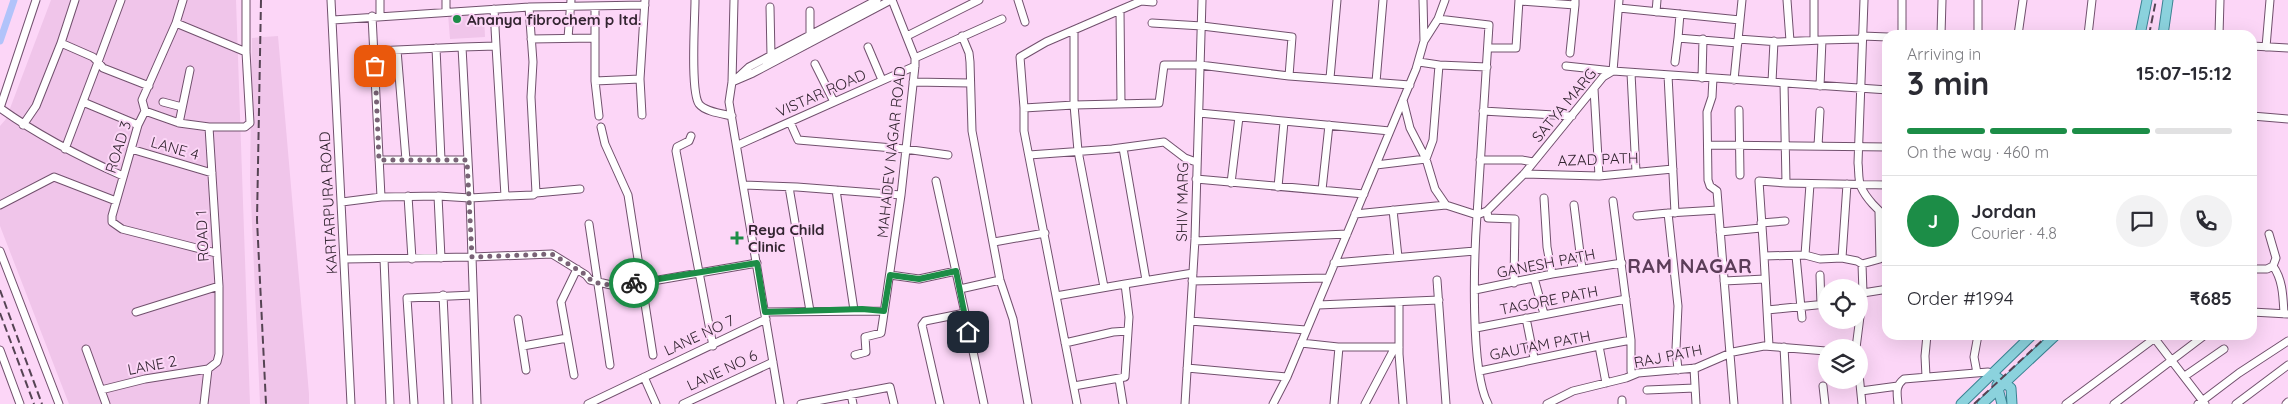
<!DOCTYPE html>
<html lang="en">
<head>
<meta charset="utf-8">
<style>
  body { margin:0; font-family:Quicksand,sans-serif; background:#f2f2f3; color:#2b2b33; height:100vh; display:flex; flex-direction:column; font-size:19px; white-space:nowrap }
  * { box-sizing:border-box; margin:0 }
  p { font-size:16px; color:#7c7c81 }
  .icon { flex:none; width:28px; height:28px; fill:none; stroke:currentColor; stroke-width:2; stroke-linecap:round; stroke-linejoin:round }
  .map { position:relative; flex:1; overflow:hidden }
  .sheet { position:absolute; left:1882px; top:30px; width:375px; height:310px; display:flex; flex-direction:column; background:#fff; border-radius:15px; box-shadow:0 5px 20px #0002 }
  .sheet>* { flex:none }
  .fabs { position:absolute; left:1818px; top:279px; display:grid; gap:10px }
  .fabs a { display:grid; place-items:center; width:50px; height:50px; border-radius:50%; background:#fff; box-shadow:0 5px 20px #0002; font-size:25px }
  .pin { position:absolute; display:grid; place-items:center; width:42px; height:42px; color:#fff; margin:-21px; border-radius:10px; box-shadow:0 2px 8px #0006 }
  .courier { position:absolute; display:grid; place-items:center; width:50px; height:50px; margin:-25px; border:4px solid #1c8d47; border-radius:50%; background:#fff; color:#222; box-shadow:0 1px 6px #0007 }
  .headline em { font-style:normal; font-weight:700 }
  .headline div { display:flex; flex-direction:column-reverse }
  .headline { display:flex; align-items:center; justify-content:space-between; height:85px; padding:0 25px }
  h1 { font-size:32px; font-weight:700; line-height:38px }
  .bar { display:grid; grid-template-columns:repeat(4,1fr); gap:8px 5px; align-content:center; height:60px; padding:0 25px }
  .bar i { height:6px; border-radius:4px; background:#e1e1e2 }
  .bar .on { background:#1c8d47 }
  .bar p { grid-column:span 4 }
  .line { display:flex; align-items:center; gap:12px; padding:0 25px; border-top:1px solid #e1e1e2 }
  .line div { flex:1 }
  .round { display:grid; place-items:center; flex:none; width:52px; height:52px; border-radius:26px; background:#f2f2f3 }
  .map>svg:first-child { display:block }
</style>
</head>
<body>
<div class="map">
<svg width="2288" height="404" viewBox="0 0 2288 404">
  <rect width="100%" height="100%" fill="#fcd6f7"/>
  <path fill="#f0c5ea" d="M51,0H236L250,404H69L0,226V126L6,119Z
    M484,12L485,37L450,39L448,14Z
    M278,36L309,394V404H260L250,178L252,38Z"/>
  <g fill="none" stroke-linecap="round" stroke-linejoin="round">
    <path stroke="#b1c3fa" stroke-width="7" d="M0,41L14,0"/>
    <g stroke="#71506d" stroke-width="9">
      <path id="minor" d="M331,0L351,404
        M380,0V16
        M695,0C695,19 690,91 699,104C705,112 724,114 732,116
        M734,0L732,82L729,102L780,404
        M1018,0L1025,22
        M1787,0L1790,41
        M1864,0L1858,163C1859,170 1858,180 1861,187C1866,198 1878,211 1888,218
        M1902,0V35
        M1519,1L1575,5V0
        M595,6V81L640,79L645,0
        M770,7L771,56
        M1619,8L1740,20
        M494,9L496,46
        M1120,10L1141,1L1153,2
        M446,12V0
        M1656,12L1657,0
        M333,20L529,7L645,5
        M176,23L183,0
        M1152,23L1202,26L1292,37L1289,76
        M1074,30V105L1078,151L1104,287
        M810,35V11
        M1941,35L1942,0
        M1978,35V0
        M2018,35L2023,0
        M2088,35L2092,0
        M2219,35L2220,0
        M907,36L979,0
        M962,36L969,53L970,62L972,131L1000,280L1013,319L1028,404
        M1862,36L1888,37
        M568,38L571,0
        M1678,38L1680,14
        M531,39L595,38
        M1738,39L1779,42L1822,40
        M1814,40V0
        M1424,41L1438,19L1445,0
        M61,43L75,0
        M2252,46L2288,48
        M868,47L882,80
        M2266,47L2270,0
        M436,48L441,160
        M1489,48H1516L1519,0
        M397,50L406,160
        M375,51L462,47L470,198L505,196L496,46L462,47
        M1570,53L1575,5
        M915,58L1002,19
        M1419,62L1439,65
        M1675,62L1678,38L1738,43
        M815,64L834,102
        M1566,66L1613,71L1619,0
        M1631,73L1636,172
        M1668,75L1675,213
        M1330,78L1337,0
        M1702,78L1703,39
        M1713,78L1712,97L1707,112L1708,180L1710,186L1717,191L1734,404
        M640,79L642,115
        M736,79L749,67L877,0
        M1734,80L1742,0
        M595,81L599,116
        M732,82L753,73L891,0
        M913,82L970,83
        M1376,82L1383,0
        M1772,82L1774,41
        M1784,83L1786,183L1888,185
        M1820,86L1822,40L1862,39
        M1594,89L1599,176
        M1403,100L1410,128L1426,159L1435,189L1446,205L1477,215L1489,25L1438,19
        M83,102L138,125
        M163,102L182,107
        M0,108C39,136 80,157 123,176
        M0,108L36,0
        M1024,108L1020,57L1046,42L1120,10L1121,104
        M1739,110L1740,175
        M145,111L179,123L209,127L219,286V354L217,362L208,369L204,404
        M1483,111L1572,116
        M1199,113L1390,131
        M2252,116L2288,119
        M790,122L798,140L905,149L948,155
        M179,123L190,70
        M23,125L36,106L61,43L93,57L98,62L121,0
        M209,127H245L250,123L246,52V0
        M601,127L605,144L628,195L653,355
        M691,136L689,141L677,147L676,151L713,346
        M738,145L915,66
        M1708,145L1888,147
        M1818,146L1820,111
        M1123,148L1146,280
        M65,149L98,62L103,68L149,86
        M131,149L212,173
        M1029,155L1112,149L1164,142L1185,158L1196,162
        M379,160H467
        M1480,160H1522L1533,162
        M1376,165L1426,159L1433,140L1439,65L1487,67
        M1524,174L1599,176L1673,169
        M1196,179L1364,194
        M936,181L965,313L925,321L922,325L940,404
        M1231,183L1239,117
        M1847,184L1842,258L1857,261L1862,264L1863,293
        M744,185L797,187L901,195
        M789,187L810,311
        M1278,187L1284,122
        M836,190L854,310
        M1322,190L1329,125
        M536,193L580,189
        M408,196L412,259
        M438,196L441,258
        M505,196L533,195L536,193L531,97L533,62L529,7
        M1544,198L1547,247L1552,274
        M342,202L381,197L372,16
        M0,205L54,177L116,201
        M1574,205L1582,269
        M1393,210L1398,257
        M1487,211L1488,218L1515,219L1514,283
        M1355,214L1446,205
        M1637,216L1668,213
        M1761,223L1785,221
        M589,224L610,365
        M1720,232L1761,228
        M1195,241L1347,234
        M994,242L1045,233
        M0,251L59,404
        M216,253L122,229L112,222V216L138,125L145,111L142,100L176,23L246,52
        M1805,255L1820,259L1842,258
        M1764,256L1759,181L1786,183
        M1796,256L1802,318
        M345,259L472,257L470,198L438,196L381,197
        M384,259L390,404
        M1334,263L1475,251
        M1862,264L1880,259L1879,212
        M2273,266C2283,280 2283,297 2284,314
        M2252,269H2267L2273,266L2276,258L2269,234
        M890,275L919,279L956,271
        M1820,275L1821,305
        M1534,278L1544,314
        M1437,280L1446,404
        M1192,281L1328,278
        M1724,281L1765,279
        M1125,284L1193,273
        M960,289L1000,280
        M1475,290L1552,274L1622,263
        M443,295L448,404
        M1056,296L1125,284L1129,317L1125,377L1074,386
        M1399,303V354L1403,404
        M1318,305L1439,300
        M1767,310L1826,304
        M136,312L219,286
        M765,312L884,311
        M2252,312L2288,314
        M965,313L984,404
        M1526,318L1534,358
        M518,319L526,370
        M1190,321L1306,330
        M1476,328L1626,299
        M2152,335L2205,404
        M1631,340V371
        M1065,343L1113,332L1128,331
        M1301,343L1338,347H1399
        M523,346L567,338
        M1599,346L1631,340L1613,201
        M1769,346L1764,256L1805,255L1810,184
        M1784,347L1787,404
        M1856,348L1863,293L1888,289
        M86,349L106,404
        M0,350L20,404
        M855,355L866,352L865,337L881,333L883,320L901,195L915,66V58L892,0
        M1187,368L1287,377
        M1694,368L1696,404
        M1678,370L1676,349L1678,306L1668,213L1718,210
        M1480,371L1599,346L1606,383
        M1977,373L1974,357L1978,335
        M1859,374L1862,404
        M574,375L561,302L577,269
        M2185,376L2224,349
        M644,377L656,404
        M1926,377L1925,356L1927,335
        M1119,379L1123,404
        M1823,386L1825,404
        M101,390L145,379L208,369
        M1647,390L1695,388
        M1861,391L1898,386
        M851,394L853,404
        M1622,400V404
        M414,404L407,298L473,295
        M477,404L472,257L552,254L586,275L590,280L611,285L641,283L757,263
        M588,404L766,319
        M683,404L773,362
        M801,404L890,387L894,404
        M1077,404L1024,131V108L1074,105L1159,103L1164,65H1200L1289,76L1410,85
        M1185,404L1195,239L1202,0
        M1273,404L1287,377L1416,69L1424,41L1423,0
        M1334,404L1339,347
        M1365,404L1393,351L1399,347
        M1488,404C1470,370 1474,257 1477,215L1487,211L1524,174L1603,77L1613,71L1888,90
        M1547,404L1573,391L1626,378L1638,373L1696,368L1733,352L1764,346L1826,351
        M1898,404C1897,393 1895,386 1904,379L1988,372L1993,374
        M2066,404L2155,338
        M2114,404L2205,335
        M2198,404L2239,373L2288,341
        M2236,404L2288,365
        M2286,404L2288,402"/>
    </g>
    <g stroke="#3a8292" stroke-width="11">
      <path id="major" d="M2140,35L2147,0
        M2163,35L2168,0
        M1993,374L2011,388L2012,404
        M1997,385L2002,404
        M1961,404L2032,335
        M1982,404L2056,335"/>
    </g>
    <use href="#minor" stroke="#fff" stroke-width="7"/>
    <use href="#major" stroke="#8bd2dd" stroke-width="9"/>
    <path stroke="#554353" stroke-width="2" stroke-dasharray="8 4" stroke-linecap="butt" d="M261,0L257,220L266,404
      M2149,35L2156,0
      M0,290L42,404
      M0,313L34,404
      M1974,404L2048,335"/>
  </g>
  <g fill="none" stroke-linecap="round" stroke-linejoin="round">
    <path stroke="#796376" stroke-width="5" stroke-dasharray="0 9" d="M375,66L379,160H467L472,257L552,254L586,275C596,289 619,284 634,283"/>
    <path stroke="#1c8d47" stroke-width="6" d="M634,283L757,263L765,312L862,309L884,311L890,275L919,279L956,271L968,332"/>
  </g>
  <g fill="#1c8d47" stroke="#fcd6f7" stroke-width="2">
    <circle cx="457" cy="19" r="5"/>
    <path d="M734.5 230.5h5v5h5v5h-5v5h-5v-5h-5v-5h5z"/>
  </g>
  <g text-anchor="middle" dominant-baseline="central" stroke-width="4" stroke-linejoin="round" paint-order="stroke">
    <g font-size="15" font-weight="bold" fill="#332531" stroke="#fcd6f7" text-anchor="start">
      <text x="467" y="19">Ananya fibrochem p ltd.</text>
      <text x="748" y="229">Reya Child<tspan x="748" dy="17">Clinic</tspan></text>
    </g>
    <g font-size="15" fill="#332531" stroke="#fcd6f7">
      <text transform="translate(821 93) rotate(-24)">VISTAR ROAD</text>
      <text transform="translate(1564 105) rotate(-50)">SATYA MARG</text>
      <text transform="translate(118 147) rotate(-72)">ROAD 3</text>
      <text transform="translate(175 148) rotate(16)">LANE 4</text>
      <text transform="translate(891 152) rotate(-84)">MAHADEV NAGAR ROAD</text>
      <text transform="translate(1598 159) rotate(-2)">AZAD PATH</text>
      <text transform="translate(1182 202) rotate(-89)">SHIV MARG</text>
      <text transform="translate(328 203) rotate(-93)">KARTARPURA ROAD</text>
      <text transform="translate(202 236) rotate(-93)">ROAD 1</text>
      <text transform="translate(1546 263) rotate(-11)">GANESH PATH</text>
      <text transform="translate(1549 300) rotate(-11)">TAGORE PATH</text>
      <text transform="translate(699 335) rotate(-25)">LANE NO 7</text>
      <text transform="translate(1540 345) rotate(-11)">GAUTAM PATH</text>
      <text transform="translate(1668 356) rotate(-11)">RAJ PATH</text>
      <text transform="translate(152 365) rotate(-11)">LANE 2</text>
      <text transform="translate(722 370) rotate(-25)">LANE NO 6</text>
    </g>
    <g font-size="20" font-weight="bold" letter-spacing="1" fill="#5c3d59" stroke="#fcd6f7">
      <text x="1690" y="265">RAM NAGAR</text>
    </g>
  </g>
</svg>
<div class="fabs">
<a><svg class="icon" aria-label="locate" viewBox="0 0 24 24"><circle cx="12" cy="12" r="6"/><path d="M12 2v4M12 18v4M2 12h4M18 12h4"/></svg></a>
<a><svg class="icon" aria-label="layers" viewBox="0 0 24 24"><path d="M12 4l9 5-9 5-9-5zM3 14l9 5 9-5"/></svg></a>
</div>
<div class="pin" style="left:375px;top:66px;background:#ea580c"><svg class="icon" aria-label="bag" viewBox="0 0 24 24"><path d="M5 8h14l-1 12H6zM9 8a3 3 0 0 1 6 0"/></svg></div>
<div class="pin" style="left:968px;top:332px;background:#1f2937"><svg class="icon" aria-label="home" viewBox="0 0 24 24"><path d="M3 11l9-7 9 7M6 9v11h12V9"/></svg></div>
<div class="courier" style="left:634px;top:283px"><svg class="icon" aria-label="bike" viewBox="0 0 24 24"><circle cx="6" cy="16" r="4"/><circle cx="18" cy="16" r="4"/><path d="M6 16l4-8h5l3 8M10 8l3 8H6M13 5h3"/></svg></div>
<section class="sheet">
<div class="headline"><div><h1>3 min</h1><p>Arriving in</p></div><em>15:07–15:12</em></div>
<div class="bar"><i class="on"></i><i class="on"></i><i class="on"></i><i></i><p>On the way · 460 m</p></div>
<div class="line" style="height:90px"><b class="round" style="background:#1c8d47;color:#fff">J</b><div><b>Jordan</b><p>Courier · 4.8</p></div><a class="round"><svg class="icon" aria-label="chat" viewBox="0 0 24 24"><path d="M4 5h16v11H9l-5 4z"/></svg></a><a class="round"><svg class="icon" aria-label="phone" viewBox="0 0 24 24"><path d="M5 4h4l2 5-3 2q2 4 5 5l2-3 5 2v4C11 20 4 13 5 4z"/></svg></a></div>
<div class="line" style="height:65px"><div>Order #1994</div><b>₹685</b></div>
</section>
</div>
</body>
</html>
